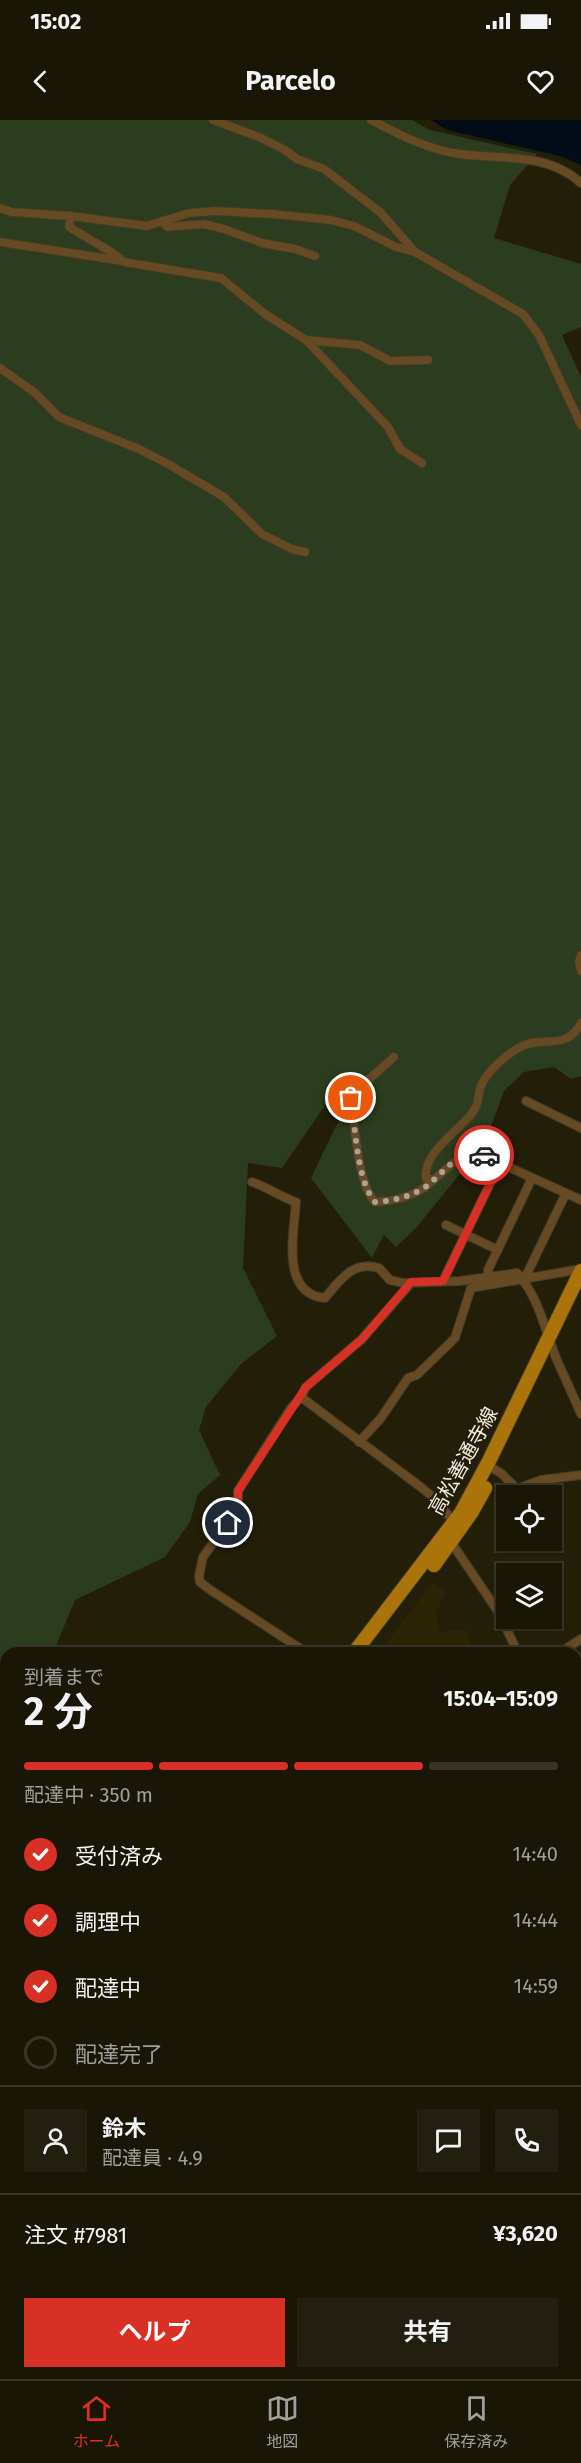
<!DOCTYPE html>
<html lang="ja">
<head>
<meta charset="utf-8">
<style>
  body { margin:0; font-family:"Fira Sans","Noto Sans JP",sans-serif; background:#231f10; color:#f1f3f6; height:100vh; display:flex; flex-direction:column; font-size:22px; white-space:nowrap }
  * { box-sizing:border-box; margin:0 }
  p { font-size:20px; color:#9f9f9b }
  .icon { flex:none; width:33px; height:33px; fill:none; stroke:currentColor; stroke-width:2; stroke-linecap:round; stroke-linejoin:round }
  .map { position:relative; flex:1; overflow:hidden }
  .drawer { position:absolute; left:0px; top:1527px; width:582px; height:732px; display:flex; flex-direction:column; background:#1a1606; border-radius:18px 18px 0 0; box-shadow:0 2px 4px #0004,0 0 0 2px #383528 }
  .drawer>* { flex:none }
  .fabs { position:absolute; left:496px; top:1365px; display:grid; gap:12px }
  .fabs a { display:grid; place-items:center; width:66px; height:66px; border-radius:0px; background:#1a1606; box-shadow:0 2px 4px #0004,0 0 0 2px #383528; font-size:30px }
  .pin { position:absolute; display:grid; place-items:center; width:51px; height:51px; color:#fff; margin:-26px; border:3px solid #fff; border-radius:50%; box-shadow:0 2px 6px #0007 }
  .courier { position:absolute; display:grid; place-items:center; width:60px; height:60px; margin:-30px; border:4px solid #d93025; border-radius:50%; background:#fff; color:#222; box-shadow:0 2px 8px #0007 }
  .head em { font-style:normal; font-weight:700 }
  .head div { display:flex; flex-direction:column-reverse }
  .head { display:flex; align-items:center; justify-content:space-between; height:102px; padding:0 24px }
  h1 { font-size:39px; font-weight:700; line-height:45px }
  .bar { display:grid; grid-template-columns:repeat(4,1fr); gap:9px 6px; align-content:center; height:72px; padding:0 24px }
  .bar i { height:8px; border-radius:4px; background:#383528 }
  .bar .active { background:#d93025 }
  .bar p { grid-column:span 4 }
  .line { display:flex; align-items:center; gap:15px; padding:0 24px; border-top:2px solid #383528 }
  .line div { flex:1 }
  .round { display:grid; place-items:center; flex:none; width:63px; height:63px; border-radius:0px; background:#231f10 }
  ol { padding:0 24px; list-style:none }
  li { display:flex; align-items:center; gap:18px; height:66px }
  li p { margin-inline-start:auto }
  li .icon { padding:6px; border-radius:50%; background:#d93025; color:#fff; stroke-width:4 }
  li:last-child { color:#9f9f9b }
  li i { width:33px; height:33px; border:3px solid #383528; border-radius:50% }
  .cta { display:flex; gap:12px; margin-top:auto; padding:12px 24px }
  .cta a { flex:1; height:69px; border-radius:0px; background:#d93025; color:#fff; font-size:24px; font-weight:700; line-height:69px; text-align:center }
  .cta a+a { background:#231f10; color:#f1f3f6 }
  .status { display:flex; justify-content:space-between; align-items:center; height:42px; padding:0 30px; background:#1a1606; direction:ltr }
  .status svg { height:16px; fill:currentColor }
  header { display:flex; justify-content:space-between; align-items:center; height:78px; padding:0 24px; background:#1a1606; font-size:27px; font-weight:700 }
  .menu { display:flex; justify-content:space-around; align-items:center; height:84px; border-top:2px solid #383528; background:#1a1606; font-size:16px; color:#9f9f9b }
  .menu a { display:grid; justify-items:center; gap:3px }
  .menu .active { color:#d93025 }
  .map>svg:first-child { display:block }
</style>
</head>
<body>
<div class="status"><b>15:02</b><svg viewBox="0 0 49 12"><path d="M0 12V9h3v3zM5 12V6h3v6zM10 12V3h3v9zM15 12V0h3v12zM26 1h20v11H26zM47 4h2v5h-2z"/></svg></div>
<header><svg class="icon" aria-label="back" viewBox="0 0 24 24"><path d="M15 5l-7 7 7 7"/></svg>Parcelo<svg class="icon" aria-label="heart" viewBox="0 0 24 24"><path d="M12 20l-8-8c-3-5 5-10 8-4 3-6 11-1 8 4z"/></svg></header>
<div class="map">
<svg width="581" height="2259" viewBox="0 0 581 2259">
  <rect width="100%" height="100%" fill="#231e08"/>
  <path fill="#2a2304" d="M433,1462L446,1472L436,1492L439,1512L465,1509L475,1533H379Z"/>
  <path fill="#322119" d="M576,2242L581,2243V2259H153L154,2253H576Z"/>
  <path fill="#2c3c1e" d="M0,0H412L430,10L537,34L510,65L494,118L581,144V207L562,215L581,257V956L571,959L554,947L524,952L504,971L485,1023L416,1108L396,1127L384,1115L372,1138L311,1058L339,1000L326,984L282,1048L248,1043L243,1148L277,1216L241,1244L206,1287L199,1310L220,1355L198,1374L190,1402L165,1437L75,1480L53,1533H6V1606L0,1631Z
    M171,2253H304L303,2259H170Z"/>
  <path fill="#000c16" d="M431,0H581V45L560,36L447,10Z"/>
  <g fill="none" stroke-linecap="round" stroke-linejoin="round">
    <g stroke="#403b26" stroke-width="10">
      <path id="street" d="M213,0L259,17L285,30L297,39L324,49L381,93L415,132L523,194L539,215L581,305
        M371,0C398,14 423,27 453,33C497,41 545,30 581,63
        M0,88L12,92L71,96L147,106L189,93L215,91L273,94L331,100L354,106L396,127L415,132
        M71,96L69,107L113,133L124,142L221,158L265,194L306,220L388,307L400,329L422,343
        M162,101L167,107L204,104L224,109L262,123L295,129L315,136
        M0,122L123,141
        M306,220L360,225L390,241L428,240
        M0,248L34,272L59,297L139,329L168,344L224,377L262,414L292,429L305,432
        M581,835L579,842L581,851
        M394,937L356,971L351,978C355,1006 357,1062 375,1082C393,1081 409,1078 424,1068C442,1055 456,1034 478,1033L581,1080
        M526,981L581,1008
        M434,1060L426,1058C423,1032 459,1011 473,992C480,982 477,976 481,966C487,951 506,935 520,927C542,915 566,932 581,903
        M252,1062C268,1067 280,1077 296,1082C294,1113 280,1174 325,1178C340,1160 353,1140 379,1148L390,1160L403,1163L460,1161L517,1153C538,1176 545,1209 556,1238C564,1256 573,1275 581,1294
        M446,1105L498,1130
        M488,1156V1150L532,1058
        M524,1160L566,1073
        M443,1161L500,1043
        M301,1277L306,1267L362,1219L411,1163
        M359,1322L381,1298L408,1258L417,1255L455,1218L471,1168L575,1150L580,1153
        M494,1349L502,1354L517,1369L541,1360L581,1355
        M451,1422L499,1493L518,1533
        M307,1533L209,1469L200,1462L199,1456L203,1437L238,1389V1371L291,1288L301,1277L422,1368L434,1378L454,1402
        M559,1533L581,1519
        M576,1550L581,1548
        M576,1584H581
        M576,1700L581,1623
        M576,1752H581
        M576,1798H581
        M0,1894L6,1895
        M0,2048L6,2015
        M576,2111L581,2112
        M0,2200L6,2201
        M576,2240H581
        M26,2259L27,2253"/>
    </g>
    <g stroke="#403b26" stroke-width="14">
      <path id="secondary" d="M576,1968L581,1969
        M433,2259L434,2253"/>
    </g>
    <g stroke="#403b26" stroke-width="16">
      <path id="primary" d="M434,1445L471,1393L485,1368
        M354,1533L461,1393L489,1341L581,1151
        M130,2259L131,2253
        M141,2259L142,2253"/>
    </g>
    <use href="#street" stroke="#654a23" stroke-width="8"/>
    <use href="#secondary" stroke="#8d621c" stroke-width="12"/>
    <use href="#primary" stroke="#ab740b" stroke-width="14"/>
    <g stroke="#a39e8e" stroke-width="5">
      <path id="rail" d="M576,1792H581
        M0,1837L6,1836"/>
    </g>
    <use href="#rail" stroke="#231e08" stroke-width="3" stroke-dasharray="9" stroke-linecap="butt"/>
  </g>
  <g fill="none" stroke-linecap="round" stroke-linejoin="round">
    <path stroke="#a9a594" stroke-width="6" stroke-dasharray="0 10.8" d="M351,978C355,1006 357,1062 375,1082C392,1081 405,1078 421,1070C440,1059 460,1024 484,1035"/>
    <path stroke="#d93025" stroke-width="8" d="M228,1403L238,1389V1371L306,1267L362,1219L411,1162L443,1161L500,1043L484,1035"/>
  </g>
  <g text-anchor="middle" dominant-baseline="central" stroke-width="4.5" stroke-linejoin="round" paint-order="stroke">
    <g font-size="20" fill="#f1ede0" stroke="#231e08">
      <text transform="translate(463 1341) rotate(-61)">高松善通寺線</text>
    </g>
  </g>
</svg>
<div class="fabs">
<a><svg class="icon" aria-label="locate" viewBox="0 0 24 24"><circle cx="12" cy="12" r="6"/><path d="M12 2v4M12 18v4M2 12h4M18 12h4"/></svg></a>
<a><svg class="icon" aria-label="layers" viewBox="0 0 24 24"><path d="M12 4l9 5-9 5-9-5zM3 14l9 5 9-5"/></svg></a>
</div>
<div class="pin" style="left:351px;top:978px;background:#ea580c"><svg class="icon" aria-label="bag" viewBox="0 0 24 24"><path d="M5 8h14l-1 12H6zM9 8a3 3 0 0 1 6 0"/></svg></div>
<div class="pin" style="left:228px;top:1403px;background:#1f2937"><svg class="icon" aria-label="home" viewBox="0 0 24 24"><path d="M3 11l9-7 9 7M6 9v11h12V9"/></svg></div>
<div class="courier" style="left:484px;top:1035px"><svg class="icon" aria-label="car" viewBox="0 0 24 24"><path d="M5 17H2v-5l4-1 3-4h7l3 4 3 1v5h-3M9 17h6M6 11h13"/><circle cx="7" cy="17" r="2"/><circle cx="17" cy="17" r="2"/></svg></div>
<section class="drawer">
<div class="head"><div><h1>2 分</h1><p>到着まで</p></div><em>15:04–15:09</em></div>
<div class="bar"><i class="active"></i><i class="active"></i><i class="active"></i><i></i><p>配達中 · 350 m</p></div>
<ol>
<li><svg class="icon" aria-label="check" viewBox="0 0 24 24"><path d="M5 12l5 5 9-10"/></svg>受付済み<p>14:40</p></li>
<li><svg class="icon" aria-label="check" viewBox="0 0 24 24"><path d="M5 12l5 5 9-10"/></svg>調理中<p>14:44</p></li>
<li><svg class="icon" aria-label="check" viewBox="0 0 24 24"><path d="M5 12l5 5 9-10"/></svg>配達中<p>14:59</p></li>
<li><i></i>配達完了</li>
</ol>
<div class="line" style="height:108px"><a class="round"><svg class="icon" aria-label="person" viewBox="0 0 24 24"><circle cx="12" cy="8" r="4"/><path d="M4 21q1-7 8-7t8 7"/></svg></a><div><b>鈴木</b><p>配達員 · 4.9</p></div><a class="round"><svg class="icon" aria-label="chat" viewBox="0 0 24 24"><path d="M4 5h16v11H9l-5 4z"/></svg></a><a class="round"><svg class="icon" aria-label="phone" viewBox="0 0 24 24"><path d="M5 4h4l2 5-3 2q2 4 5 5l2-3 5 2v4C11 20 4 13 5 4z"/></svg></a></div>
<div class="line" style="height:78px"><div>注文 #7981</div><b>¥3,620</b></div>
<div class="cta"><a>ヘルプ</a><a>共有</a></div>
</section>
</div>
<nav class="menu">
<a class="active"><svg class="icon" aria-label="home" viewBox="0 0 24 24"><path d="M3 11l9-7 9 7M6 9v11h12V9"/></svg>ホーム</a>
<a><svg class="icon" aria-label="map" viewBox="0 0 24 24"><path d="M3 6l6-2 6 2 6-2v14l-6 2-6-2-6 2zM9 4v14M15 6v14"/></svg>地図</a>
<a><svg class="icon" aria-label="saved" viewBox="0 0 24 24"><path d="M7 4h10v16l-5-4-5 4z"/></svg>保存済み</a>
</nav>
</body>
</html>
